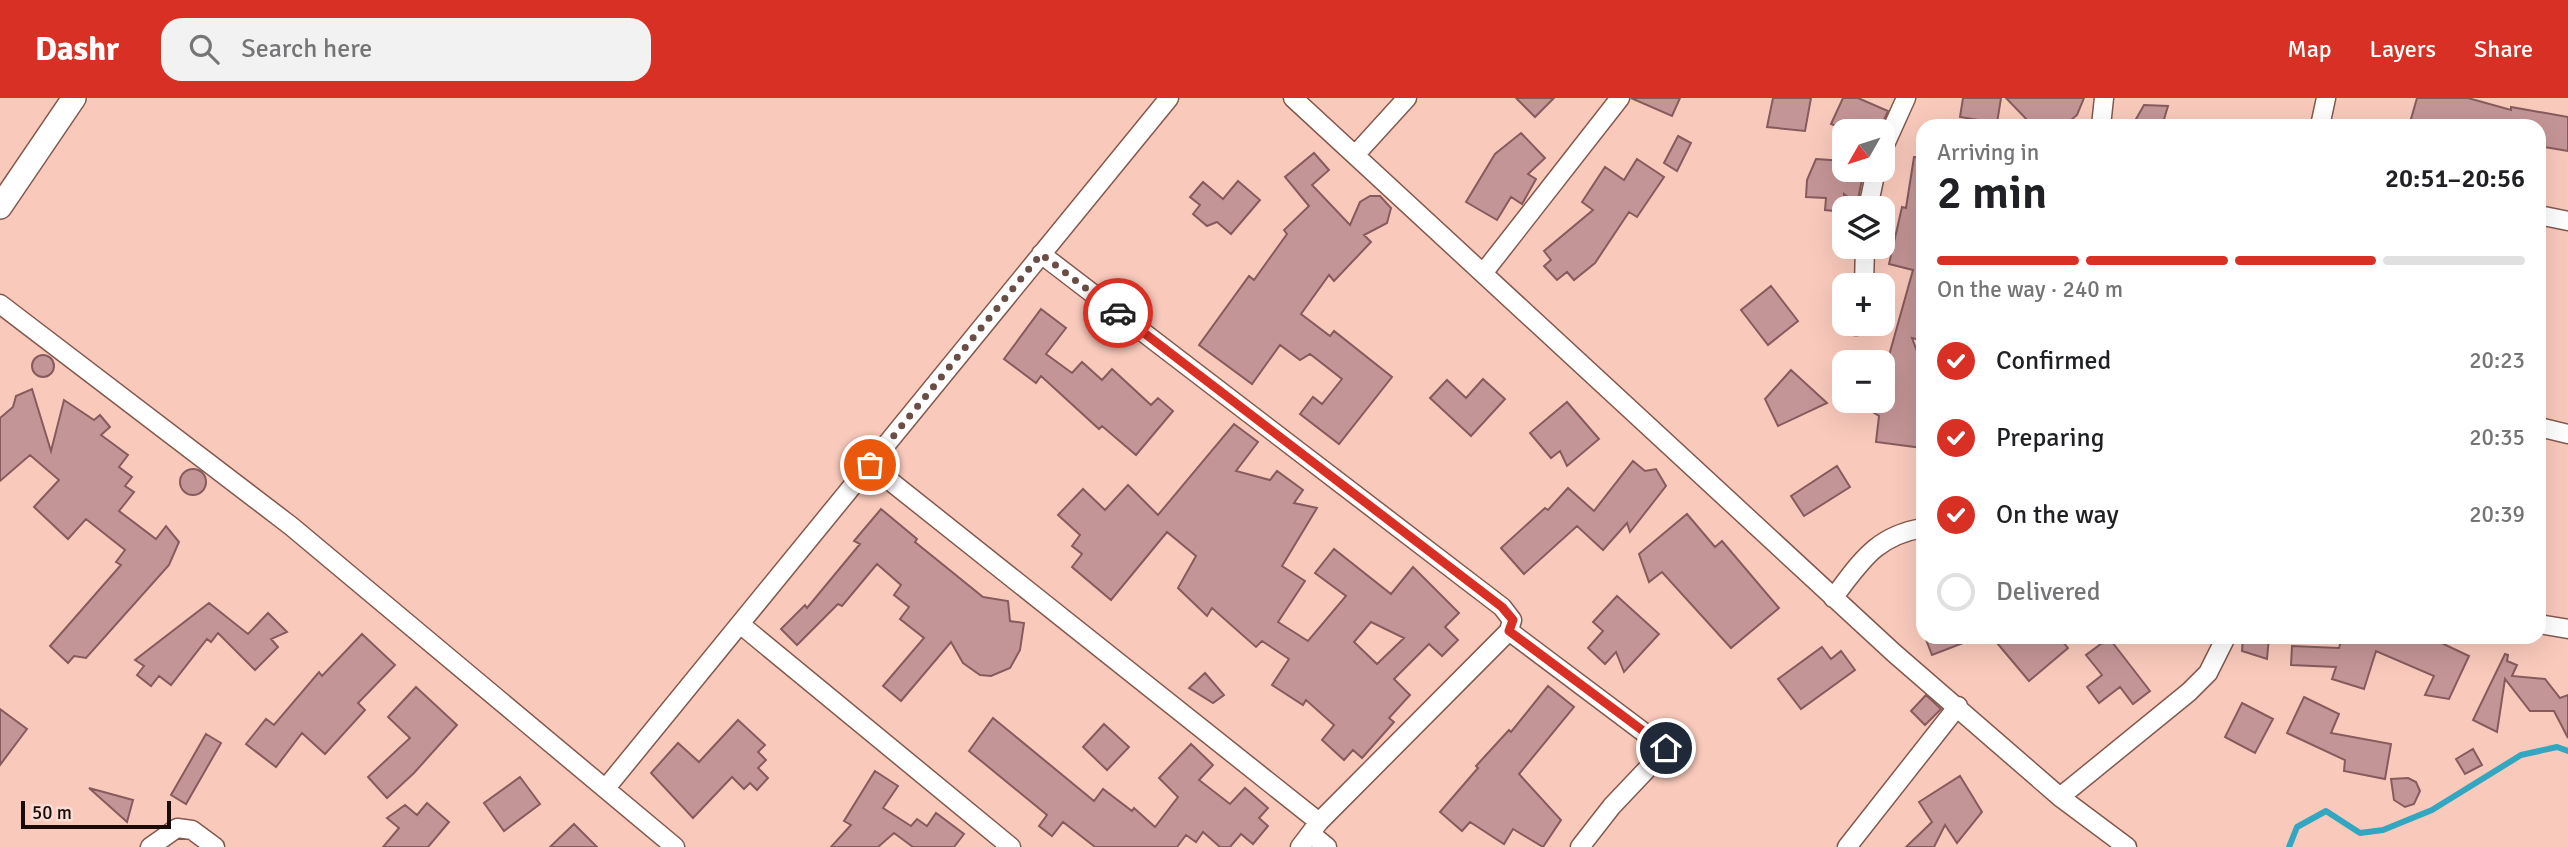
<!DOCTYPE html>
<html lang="en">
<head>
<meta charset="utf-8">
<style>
  body { margin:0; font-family:Signika,sans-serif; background:#f2f2f2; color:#202124; height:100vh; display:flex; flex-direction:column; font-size:26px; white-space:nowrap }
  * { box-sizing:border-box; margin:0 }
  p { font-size:23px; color:#757577 }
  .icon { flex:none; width:38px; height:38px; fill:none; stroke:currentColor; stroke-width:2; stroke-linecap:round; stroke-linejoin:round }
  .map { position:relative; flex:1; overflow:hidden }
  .sheet { position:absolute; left:1916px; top:21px; width:630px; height:525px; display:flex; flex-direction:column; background:#fff; border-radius:21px; box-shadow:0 7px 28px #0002 }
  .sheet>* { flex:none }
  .needle { width:46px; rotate:231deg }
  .fabs { position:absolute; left:1832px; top:21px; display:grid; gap:14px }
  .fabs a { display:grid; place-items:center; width:63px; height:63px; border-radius:14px; background:#fff; box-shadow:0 7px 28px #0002; font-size:35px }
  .scale { position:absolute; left:21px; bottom:18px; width:150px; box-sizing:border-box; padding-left:7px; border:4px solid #1a0b07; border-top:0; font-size:19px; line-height:24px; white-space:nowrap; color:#1a0b07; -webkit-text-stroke:5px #f9dcd4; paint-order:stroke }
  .pin { position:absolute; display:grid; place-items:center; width:60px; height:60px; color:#fff; margin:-30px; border:4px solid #fff; border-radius:50%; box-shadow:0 2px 7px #0007 }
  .courier { position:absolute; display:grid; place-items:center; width:70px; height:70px; margin:-35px; border:5px solid #d93025; border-radius:50%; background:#fff; color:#222; box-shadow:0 2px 9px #0007 }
  .overview em { font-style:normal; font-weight:600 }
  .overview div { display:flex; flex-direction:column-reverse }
  .overview { display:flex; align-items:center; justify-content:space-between; height:119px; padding:0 21px }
  h1 { font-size:46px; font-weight:600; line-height:52px }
  .bar { display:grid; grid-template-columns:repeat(4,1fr); gap:10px 7px; align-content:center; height:84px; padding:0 21px }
  .bar i { height:9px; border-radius:5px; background:#e0e0e0 }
  .bar .selected { background:#d93025 }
  .bar p { grid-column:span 4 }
  ol { padding:0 21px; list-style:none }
  li { display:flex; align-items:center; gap:21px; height:77px }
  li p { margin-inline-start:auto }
  li .icon { padding:7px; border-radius:50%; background:#d93025; color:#fff; stroke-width:4 }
  li:last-child { color:#757577 }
  li i { width:38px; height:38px; border:4px solid #e0e0e0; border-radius:50% }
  header { display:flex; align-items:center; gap:42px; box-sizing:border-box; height:98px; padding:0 35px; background:#d93025; color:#fff }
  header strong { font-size:33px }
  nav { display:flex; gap:38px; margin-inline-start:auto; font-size:24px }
  .search { width:490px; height:63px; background:#f2f2f2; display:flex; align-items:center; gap:18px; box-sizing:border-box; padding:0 24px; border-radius:21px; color:#757577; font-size:26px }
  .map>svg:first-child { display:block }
</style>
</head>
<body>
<header>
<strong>Dashr</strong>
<div class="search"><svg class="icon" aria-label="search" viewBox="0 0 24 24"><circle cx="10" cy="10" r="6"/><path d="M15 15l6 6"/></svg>Search here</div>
<nav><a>Map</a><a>Layers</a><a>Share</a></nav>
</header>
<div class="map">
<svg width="2568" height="749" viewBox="0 0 2568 749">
  <rect width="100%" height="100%" fill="#f9cabc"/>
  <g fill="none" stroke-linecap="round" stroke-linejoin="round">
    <path stroke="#33a6c1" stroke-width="6" d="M2289,749L2297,729L2326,713L2360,735L2383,732L2432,712L2521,657L2557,649L2568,653"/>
  </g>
  <path fill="#c49596" stroke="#875b5d" stroke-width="2" fill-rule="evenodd" d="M1516,0H1554L1535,19Z
    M1631,0H1680L1672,18Z
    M1773,0H1811L1805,33L1767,29Z
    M1843,0H1858L1888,13L1879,33H1849L1831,26Z
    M1963,0H2001L1997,25L1960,19Z
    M2006,0H2084L2077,17L2064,28H2033Z
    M2417,0H2468L2511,12V9L2568,19V53L2539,48V28H2409Z
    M2144,7L2168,8L2162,28H2132Z
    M1521,35L1545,60L1528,76L1536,81L1522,106L1511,99L1497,122L1466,104L1495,56Z
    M1678,38L1691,45L1677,73L1664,65Z
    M1314,55L1329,72L1312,87L1350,127L1360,104L1370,98H1380L1391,110L1387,125L1364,137L1371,144L1334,183L1329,177L1301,216L1330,238L1334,233L1392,279L1339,346L1300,316L1313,299L1322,306L1342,281L1310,256L1300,262L1280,247L1252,286L1199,247L1249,178L1254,182L1287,136L1284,132L1309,108L1285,79Z
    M1914,59L1923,60V243L1912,240L1923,269V350L1876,344L1879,318L1855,303H1883L1890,254L1913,172L1889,166L1902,109L1906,110Z
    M1637,61L1664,79L1637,119L1629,114L1595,165L1574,182L1567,174L1557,182L1544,168L1551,162L1544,153L1593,112L1582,104L1605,69L1624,82Z
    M1816,61L1844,63V72H1864L1857,106L1844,96V114L1825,112L1826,100L1806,99L1807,82Z
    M1238,83L1260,102L1231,136L1217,124L1207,128L1193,116L1200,107L1190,99L1203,84L1223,101Z
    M1771,188L1798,223L1768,247L1741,212Z
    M1041,211L1066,230L1046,256L1072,275L1082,264L1102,282L1112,271L1151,307L1158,300L1173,313L1136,357L1102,328L1099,331L1041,278L1036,285L1004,261Z
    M32 268a11 11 0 1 1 22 0a11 11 0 1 1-22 0Z
    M1791,272L1827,305L1778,328L1765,301Z
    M1483,281L1505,301L1471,338L1430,300L1447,282L1466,300Z
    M32,291L51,353L64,302L94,322L100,317L110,329L101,337L128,357L119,369L132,379L125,388L134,394L119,413L156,441L166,428L179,444L169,467L86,560L74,558L68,565L50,548L121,467L116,464L125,452L86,421L68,441L34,409L59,382L30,357L0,383V320L13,309L16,298Z
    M1567,304L1599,341L1567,368L1560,353L1551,360L1530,335Z
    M1234,326L1258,344L1236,373L1270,382L1277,373L1303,392L1294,405L1317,410L1282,468L1305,483L1278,524L1308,543L1346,498L1315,475L1334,451L1391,496L1413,469L1459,515L1445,529L1458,542L1442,558L1429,546L1394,581L1410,597L1389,620L1394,624L1362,660L1353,652L1344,662L1322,642L1334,627L1306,602L1303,607L1272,587L1289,561L1262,543L1256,549L1212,510L1207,518L1178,490L1196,458L1167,434L1111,502L1072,469L1082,456L1072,448L1080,437L1058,417L1083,391L1105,412L1128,387L1158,417ZM1371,524L1404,540L1377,566L1354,544Z
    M1633,363L1645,373L1656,371L1666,388L1630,434L1627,425L1603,452L1577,428L1524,476L1501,450L1545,410L1548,412L1568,390L1594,413Z
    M1837,368L1850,389L1804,418L1791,398Z
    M180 384a13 13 0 1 1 26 0a13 13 0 1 1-26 0Z
    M881,411L917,441L915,444L983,499L1008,503L1010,523L1024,525L1020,552L1010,570L991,578L980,577L963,565L951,544L901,603L883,588L924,540L900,521L909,509L894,497L901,487L877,466L842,508L838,506L797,547L781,531L805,507L807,510L860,446L854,443Z
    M1687,416L1715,449L1722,443L1779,510L1731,550L1662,474L1649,484L1639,456Z
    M1617,498L1659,536L1624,574L1616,554L1605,566L1588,550L1603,533L1593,524Z
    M209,505L248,536L268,515L287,534L271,541L278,549L255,572L218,535L211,544L207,541L171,587L159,578L151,588L137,577L144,568L135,562Z
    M362,536L395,567L358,605L365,612L325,656L302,635L276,669L246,646L266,621L274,627L319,574L322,578Z
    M1925,539H1976V540L1932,557Z
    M1992,539H2059L2068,550L2029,583Z
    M2243,539H2269L2267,561L2242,553Z
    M2342,539H2429L2469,558L2449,601L2425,597L2434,578L2376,553L2364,591L2332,581L2336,569L2291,567L2292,548L2339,550Z
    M2109,540L2150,593L2133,606L2120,589L2099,605L2087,589L2102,577L2086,557Z
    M1822,549L1831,561L1841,553L1855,572L1801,611L1778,581Z
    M2505,556L2508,557L2507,563L2517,567L2512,578L2545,581L2560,600L2568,597V640L2554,613H2530L2505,581L2497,634L2473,622Z
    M1205,575L1224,597L1213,605L1189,590Z
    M1548,588L1574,609L1519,676L1561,722L1543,749L1513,731L1504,746L1470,724L1462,733L1440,714L1478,670L1476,668L1509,632L1511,634Z
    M416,589L457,627L414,675L387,700L368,679L410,640L388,619Z
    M1926,597L1941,611L1925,627L1911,613Z
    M2304,599L2339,616L2331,635L2391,646L2385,681L2344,673L2345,662L2287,635Z
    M2242,605L2273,621L2255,655L2225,639Z
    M0,611L27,631L0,667Z
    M993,620L1094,703L1103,691L1132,713L1134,710L1155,729L1178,699L1159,680L1191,646L1213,667L1199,682L1230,706L1245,690L1268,710L1259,720L1268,728L1253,746L1241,736L1230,749H1220L1203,734L1196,744L1186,737L1177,749H1095L1063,724L1052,738L1039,728L1047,717L969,653Z
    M738,622L765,647L758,654L766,662L758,670L768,680L757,692L750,685L744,691L732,679L693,720L651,675L678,645L699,664Z
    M1104,626L1129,649L1107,672L1083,649Z
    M206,636L221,645L186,706L171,697Z
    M2473,651L2482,667L2465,676L2456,661Z
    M875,673L898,688L883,710L911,728L917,721L927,728L936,715L964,736L954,749H913L894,735L878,749H831L851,727L844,723Z
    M1960,678L1982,714L1957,745L1945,727L1934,749H1906L1932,724L1919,704Z
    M520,679L540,706L504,733L484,705Z
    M2408,680L2416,684L2420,693L2414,706L2405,709L2394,702L2391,681Z
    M89,690L133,702L127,724Z
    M427,705L449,724L428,749H383L399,730L387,720L405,707L417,717Z
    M574,726L597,749H550Z"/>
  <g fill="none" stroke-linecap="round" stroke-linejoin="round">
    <g stroke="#82594e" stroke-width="21">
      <path id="minor" d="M1293,0L1894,555L2060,699L2127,749
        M2101,28L2104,0
        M2320,28L2326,0
        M1883,51L1906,0
        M1356,56L1407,0
        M1868,110L1876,72
        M2539,117L2568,123
        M1041,156L1502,509L1512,522L1509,533L1319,724L1300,749
        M1484,174L1620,0
        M1864,187L1865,149
        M0,206L291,428L675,749
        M1856,228V226
        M2539,329L2568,336
        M870,367L1319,724
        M1833,500C1861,464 1875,438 1923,430
        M740,526L1011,749
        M2539,526L2568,531
        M1509,533L1666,651L1612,708L1580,749
        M606,690L1169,0
        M2060,699L2189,594L2208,575L2226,539
        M1311,736L1327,749
        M150,749L177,730L192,732L215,749
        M1847,749L1958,608"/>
    </g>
    <g stroke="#82594e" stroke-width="26">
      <path id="tertiary" d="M0,109L74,0"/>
    </g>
    <use href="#minor" stroke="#fff" stroke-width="18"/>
    <use href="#tertiary" stroke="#fff" stroke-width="23"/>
  </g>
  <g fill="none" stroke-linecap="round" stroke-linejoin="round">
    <path stroke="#684e46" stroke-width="7" stroke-dasharray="0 12.6" d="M870,367L1041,156L1118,215"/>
    <path stroke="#d93025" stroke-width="9" d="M1118,215L1502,509L1513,522L1509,533L1666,650"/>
  </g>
</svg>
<div class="fabs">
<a><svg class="needle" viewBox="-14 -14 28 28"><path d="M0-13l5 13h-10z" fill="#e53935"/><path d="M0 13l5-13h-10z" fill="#757577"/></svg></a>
<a><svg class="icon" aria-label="layers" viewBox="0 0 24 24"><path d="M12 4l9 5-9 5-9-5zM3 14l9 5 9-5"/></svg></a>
<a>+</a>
<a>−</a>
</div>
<div class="scale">50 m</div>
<div class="pin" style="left:870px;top:367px;background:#ea580c"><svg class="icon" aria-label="bag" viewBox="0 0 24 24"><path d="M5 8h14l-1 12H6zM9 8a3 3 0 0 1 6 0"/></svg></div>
<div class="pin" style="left:1666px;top:650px;background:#1f2937"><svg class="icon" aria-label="home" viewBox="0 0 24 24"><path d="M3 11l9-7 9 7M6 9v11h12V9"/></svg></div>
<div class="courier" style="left:1118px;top:215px"><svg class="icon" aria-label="car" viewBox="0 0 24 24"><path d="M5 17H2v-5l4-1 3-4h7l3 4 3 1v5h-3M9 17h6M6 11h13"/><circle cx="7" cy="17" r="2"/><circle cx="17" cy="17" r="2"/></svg></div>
<section class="sheet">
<div class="overview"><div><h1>2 min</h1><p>Arriving in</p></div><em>20:51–20:56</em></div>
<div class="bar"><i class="selected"></i><i class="selected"></i><i class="selected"></i><i></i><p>On the way · 240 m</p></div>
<ol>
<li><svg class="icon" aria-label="check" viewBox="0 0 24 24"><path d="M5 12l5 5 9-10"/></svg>Confirmed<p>20:23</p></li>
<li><svg class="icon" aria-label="check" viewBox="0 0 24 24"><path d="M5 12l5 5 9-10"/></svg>Preparing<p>20:35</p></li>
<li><svg class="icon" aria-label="check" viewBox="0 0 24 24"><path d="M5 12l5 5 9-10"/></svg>On the way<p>20:39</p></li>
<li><i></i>Delivered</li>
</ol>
</section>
</div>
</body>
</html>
